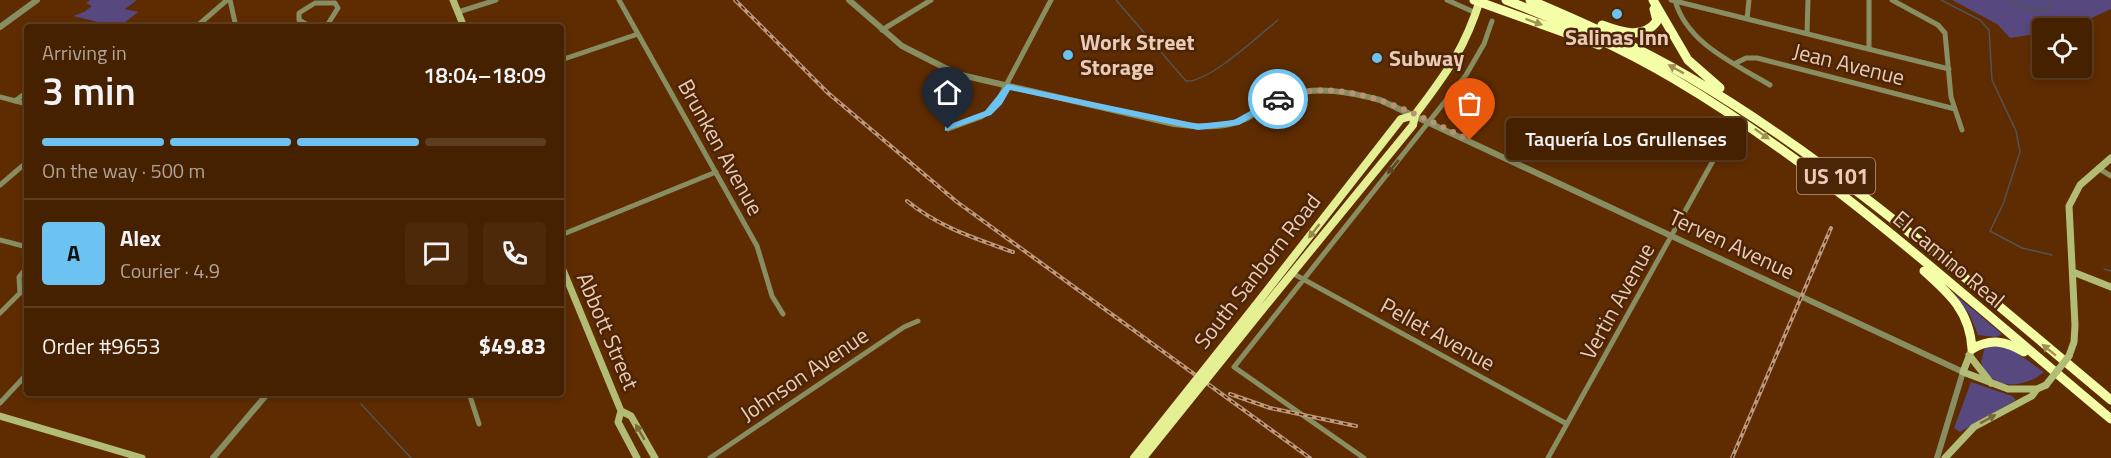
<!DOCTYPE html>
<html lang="en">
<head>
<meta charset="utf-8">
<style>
  body { margin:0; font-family:"Titillium Web",sans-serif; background:#4d290a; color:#f1f3f6; height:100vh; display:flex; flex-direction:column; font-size:22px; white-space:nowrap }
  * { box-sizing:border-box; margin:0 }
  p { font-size:20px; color:#b0a399 }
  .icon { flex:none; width:33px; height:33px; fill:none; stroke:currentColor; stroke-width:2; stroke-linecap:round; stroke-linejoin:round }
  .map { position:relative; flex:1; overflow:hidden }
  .panel { position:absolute; left:24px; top:24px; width:540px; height:372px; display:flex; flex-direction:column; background:#462100; border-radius:6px; box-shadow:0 3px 9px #0003,0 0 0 2px #5e3e22 }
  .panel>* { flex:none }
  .buttons { position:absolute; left:2032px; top:18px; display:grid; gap:12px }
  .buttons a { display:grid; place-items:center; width:60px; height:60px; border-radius:6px; background:#462100; box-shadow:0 3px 9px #0003,0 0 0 2px #5e3e22; font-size:30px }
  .pin { position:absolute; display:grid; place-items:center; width:51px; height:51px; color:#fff; margin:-62px -26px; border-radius:50% 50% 50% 0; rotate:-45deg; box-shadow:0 0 6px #0007 }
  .pin .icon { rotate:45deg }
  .courier { position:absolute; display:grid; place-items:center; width:60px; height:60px; margin:-30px; border:4px solid #6cc3f2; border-radius:50%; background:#fff; color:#222; box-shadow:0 2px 8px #0007 }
  .bubble { position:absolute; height:42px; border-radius:6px; background:#462100; box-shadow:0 3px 9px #0003,0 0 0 2px #5e3e22; font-size:20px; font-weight:600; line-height:42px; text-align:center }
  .head em { font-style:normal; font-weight:600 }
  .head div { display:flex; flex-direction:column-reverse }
  .head { display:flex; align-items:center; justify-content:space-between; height:102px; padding:0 18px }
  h1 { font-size:39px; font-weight:600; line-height:45px }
  .bar { display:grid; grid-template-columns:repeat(4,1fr); gap:9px 6px; align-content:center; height:72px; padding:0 18px }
  .bar i { height:8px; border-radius:4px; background:#5e3e22 }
  .bar .current { background:#6cc3f2 }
  .bar p { grid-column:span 4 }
  .line { display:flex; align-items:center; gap:15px; padding:0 18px; border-top:2px solid #5e3e22 }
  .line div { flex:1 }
  .round { display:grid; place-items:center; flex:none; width:63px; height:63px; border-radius:6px; background:#4d290a }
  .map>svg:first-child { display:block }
</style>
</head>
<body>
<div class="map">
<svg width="2111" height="458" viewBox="0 0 2111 458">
  <rect width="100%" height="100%" fill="#5e2c00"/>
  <path fill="#57487f" d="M90,0H137L125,9L138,12L119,27L73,16L84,12L92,6L86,3Z
    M1952,0H2111V9L2070,28H2043V33L2010,38L1997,24Z
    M1952,292L2002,334L1996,337L1978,335L1970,315Z
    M1989,345L2008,347L2044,372C2025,389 1990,391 1981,362L1985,347Z
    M1971,382L2012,396L2016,400L1960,432L1954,428Z"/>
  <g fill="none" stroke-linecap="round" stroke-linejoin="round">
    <path stroke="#525354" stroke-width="1.5" d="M1116,0L1186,81C1209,83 1259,35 1278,20
      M1941,0L1980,20L1989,30L1992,80L2016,131L2020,152L2003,204L1990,231L2022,248L2052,255
      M2008,0L2012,2
      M2015,3L2032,10L2049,8L2052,3
      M2104,269L2111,271
      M361,404L411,458"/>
    <path stroke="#888e62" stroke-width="5" d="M230,0L236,27
      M619,0L757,246L772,296L783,314
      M1447,0L1476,13
      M1671,0L1949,69
      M1675,0C1686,43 1735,64 1770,85
      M1869,0V49
      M1892,0L1938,25L1945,33L1951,97L1962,130
      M458,12L496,0
      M1747,19L1749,0
      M196,27L227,0
      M311,27L299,20V13L315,3H335L338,8L326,27
      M882,30L931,0
      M1807,34L1808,0
      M561,60L638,34
      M1736,63L1746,58H1757L1955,109
      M0,97L27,104
      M15,101L27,92
      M948,129L981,117L994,108L1051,0
      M2098,168L2111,176
      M0,185L27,162
      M561,235L716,172
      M0,240L27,247
      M1292,273L1567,424
      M0,313L20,293L19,277L27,267
      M469,393L479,424
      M0,403L27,374
      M710,458L904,327L918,321
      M1364,458L1234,367L1466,75L1484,44L1492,21
      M1548,458L1714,159"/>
    <path stroke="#888e62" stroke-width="6" d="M849,0L902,46L957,74L1174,124C1198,127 1225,129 1247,118C1261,111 1273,100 1288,95C1318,86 1350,92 1380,100L1963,372L1937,458
      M0,27L37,0
      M213,458L268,393"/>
    <path stroke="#b3bc75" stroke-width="7" d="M453,0L464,27
      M561,265L621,411L618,422L637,458
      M2073,272L2111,287
      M1972,349L1963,372L2008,389H2037
      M1969,355L1991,383
      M2069,356L2074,342L2075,325L2069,206L2080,185L2111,158
      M621,411L631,416L655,458
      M0,416L142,458
      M1945,458L1974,427L2032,396L2037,389L2046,385"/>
    <path stroke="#e4ef94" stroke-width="8" d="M1255,306L1401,119L1415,115
      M1262,310L1413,125L1415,115C1446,73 1464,51 1480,0"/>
    <path stroke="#f3fea6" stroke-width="9" d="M1474,0L1599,45
      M1506,0C1564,23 1621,47 1674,79C1833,173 1970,302 2111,419
      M1530,0C1584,23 1638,47 1689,77C1842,167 1975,287 2111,400
      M1653,0L1688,60L1720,88
      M1602,25C1621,32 1643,40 1657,21L1654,9
      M1924,271C1950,294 1970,312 1972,349
      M1972,349C1991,338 2006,341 2024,352"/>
    <g stroke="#be997d" stroke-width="4">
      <path id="rail" d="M735,0L828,93L957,202L1310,458
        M907,201C939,227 974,238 1013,252
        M1230,394L1270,408L1356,426
        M1732,458L1831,228"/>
    </g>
    <use href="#rail" stroke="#4c2506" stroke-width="1.5" stroke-dasharray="4.5" stroke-linecap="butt"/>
    <path stroke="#b3bc75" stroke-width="7" d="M2046,385L2069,356"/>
    <path stroke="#e4ef94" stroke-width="8" d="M1134,458L1255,306
      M1143,458L1262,310"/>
  </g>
  <defs><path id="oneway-solid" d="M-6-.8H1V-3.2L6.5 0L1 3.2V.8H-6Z" transform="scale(1.5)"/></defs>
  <g fill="#a09256">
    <use href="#oneway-solid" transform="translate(1534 22) rotate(20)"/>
    <use href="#oneway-solid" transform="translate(1676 69) rotate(-151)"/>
    <use href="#oneway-solid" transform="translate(1762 134) rotate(35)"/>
    <use href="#oneway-solid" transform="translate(2049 350) rotate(-141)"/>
  </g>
  <use fill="#5e4422" href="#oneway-solid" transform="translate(1393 167) rotate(129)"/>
  <use fill="#988a4d" href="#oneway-solid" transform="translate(1314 231) rotate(128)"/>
  <g fill="#7a6938">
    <use href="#oneway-solid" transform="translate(1988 419) rotate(-29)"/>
    <use href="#oneway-solid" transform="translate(640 432) rotate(-120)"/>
  </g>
  <path fill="#6cc3f2" d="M1007,84L1198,124L1234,120L1275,97L1282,99L1239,125L1198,130L1010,90L1002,104L991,115L945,131V126L985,111Z"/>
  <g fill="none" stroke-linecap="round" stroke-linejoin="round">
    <path stroke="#ba9377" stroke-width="6" stroke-dasharray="0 10.8" d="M1278,99C1345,73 1410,112 1470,140"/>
  </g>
  <g fill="#6cc3f2" stroke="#4c2506" stroke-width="2">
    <circle cx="1617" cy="14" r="6"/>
    <circle cx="1068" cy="55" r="6"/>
    <circle cx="1377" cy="58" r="6"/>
  </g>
  <g text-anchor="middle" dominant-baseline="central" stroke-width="5" stroke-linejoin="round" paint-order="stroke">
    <rect fill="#4c2506" stroke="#bb9982" stroke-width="1.5" x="1797" y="158" width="78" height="36" rx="4.5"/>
    <g font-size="21" font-weight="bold" fill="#ebcbb7">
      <text x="1836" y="176">US 101</text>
    </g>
    <g font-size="22" font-weight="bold" fill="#ebcbb7" stroke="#4c2506" text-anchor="start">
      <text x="1617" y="37" text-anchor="middle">Salinas Inn</text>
      <text x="1080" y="42">Work Street<tspan x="1080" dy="25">Storage</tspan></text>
      <text x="1389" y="58">Subway</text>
    </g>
    <g font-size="22" fill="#ebcbb7" stroke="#4c2506">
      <text transform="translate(1849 64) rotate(14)">Jean Avenue</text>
      <text transform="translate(721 147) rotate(61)">Brunken Avenue</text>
      <text transform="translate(1732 244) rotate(25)">Terven Avenue</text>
      <text transform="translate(1949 259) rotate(40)">El Camino Real</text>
      <text transform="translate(1257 271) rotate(-52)">South Sanborn Road</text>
      <text transform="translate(1617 301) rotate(-61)">Vertin Avenue</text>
      <text transform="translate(608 331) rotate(67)">Abbott Street</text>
      <text transform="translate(1438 334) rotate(29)">Pellet Avenue</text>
      <text transform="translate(804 374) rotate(-34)">Johnson Avenue</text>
    </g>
  </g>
</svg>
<div class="buttons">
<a><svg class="icon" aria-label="locate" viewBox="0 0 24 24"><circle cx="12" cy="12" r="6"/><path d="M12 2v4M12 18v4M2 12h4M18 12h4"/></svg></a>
</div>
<div class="pin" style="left:1470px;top:140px;background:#ea580c"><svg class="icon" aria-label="bag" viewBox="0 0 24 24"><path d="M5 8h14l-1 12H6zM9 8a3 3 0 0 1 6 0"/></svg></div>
<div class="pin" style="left:948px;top:129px;background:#1f2937"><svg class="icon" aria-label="home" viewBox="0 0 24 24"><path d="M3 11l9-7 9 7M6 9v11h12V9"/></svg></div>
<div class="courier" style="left:1278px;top:99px"><svg class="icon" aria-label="car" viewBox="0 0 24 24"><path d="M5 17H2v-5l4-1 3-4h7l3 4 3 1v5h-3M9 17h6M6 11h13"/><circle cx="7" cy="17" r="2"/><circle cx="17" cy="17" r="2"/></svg></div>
<div class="bubble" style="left:1506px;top:118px;width:240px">Taquería Los Grullenses</div>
<section class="panel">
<div class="head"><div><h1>3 min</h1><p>Arriving in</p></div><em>18:04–18:09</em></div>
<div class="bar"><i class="current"></i><i class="current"></i><i class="current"></i><i></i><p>On the way · 500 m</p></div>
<div class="line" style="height:108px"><b class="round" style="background:#6cc3f2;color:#111">A</b><div><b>Alex</b><p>Courier · 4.9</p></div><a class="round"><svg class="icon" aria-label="chat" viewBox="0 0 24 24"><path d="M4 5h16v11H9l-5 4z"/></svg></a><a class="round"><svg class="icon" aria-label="phone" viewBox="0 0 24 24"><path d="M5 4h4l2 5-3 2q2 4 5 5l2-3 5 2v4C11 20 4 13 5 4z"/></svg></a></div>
<div class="line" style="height:78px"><div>Order #9653</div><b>$49.83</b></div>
</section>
</div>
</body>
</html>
